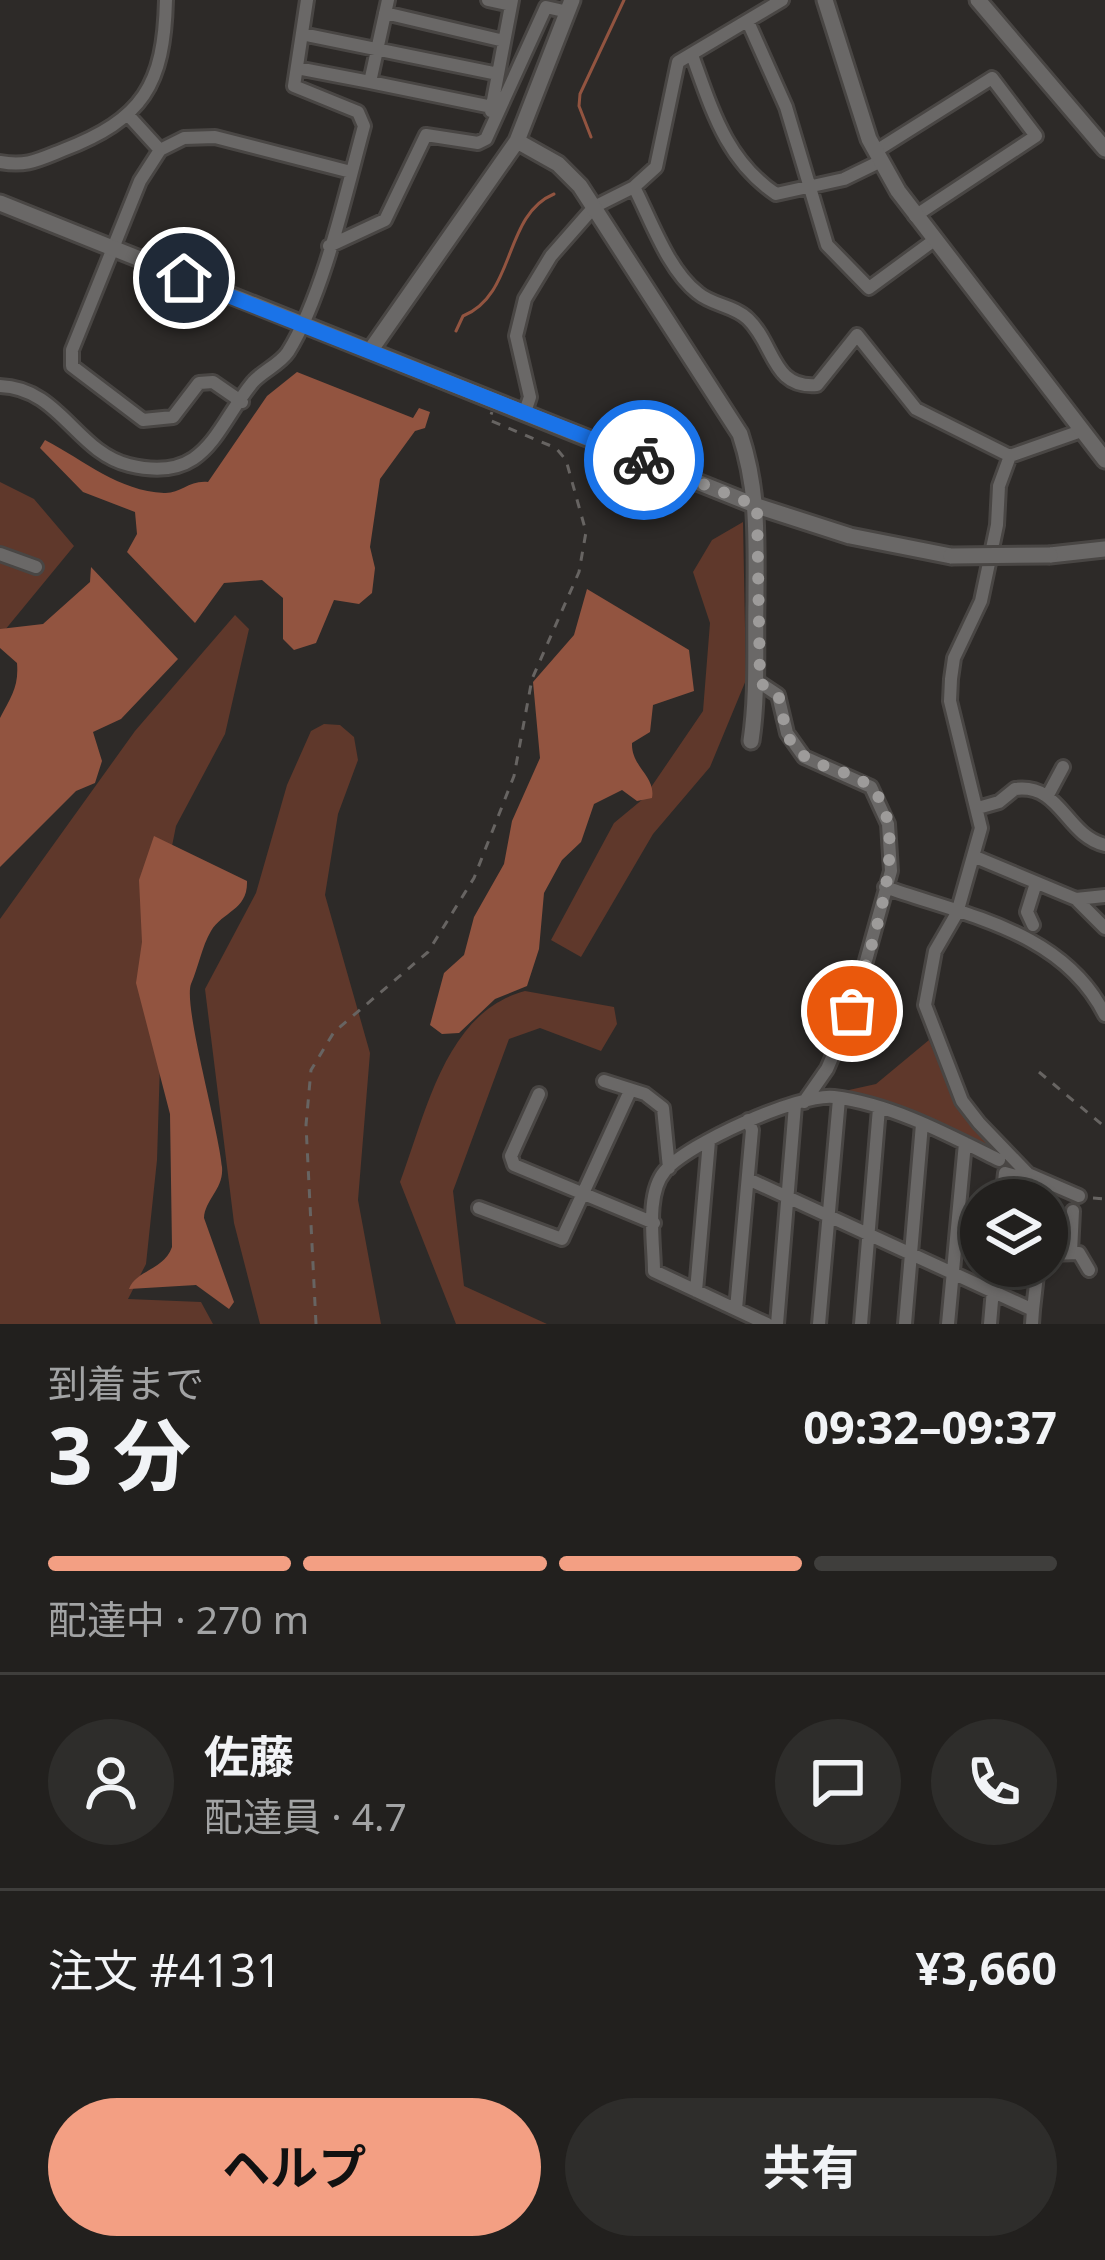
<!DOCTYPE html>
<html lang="ja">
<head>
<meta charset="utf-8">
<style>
  body { margin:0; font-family:"Noto Sans","Noto Sans JP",sans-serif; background:#2e2d2b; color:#f1f3f6; height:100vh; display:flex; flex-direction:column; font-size:45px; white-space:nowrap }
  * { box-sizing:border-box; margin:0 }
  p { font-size:39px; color:#a2a3a4 }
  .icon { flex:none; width:66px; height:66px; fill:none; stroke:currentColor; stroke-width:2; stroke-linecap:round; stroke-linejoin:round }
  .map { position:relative; height:1324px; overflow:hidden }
  .drawer { display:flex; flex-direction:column; background:#22201e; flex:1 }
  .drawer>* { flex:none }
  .tools { position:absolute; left:960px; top:1179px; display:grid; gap:24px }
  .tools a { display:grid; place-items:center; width:108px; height:108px; border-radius:50%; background:#22201e; box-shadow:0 3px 9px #0004,0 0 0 3px #3f3e3c; font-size:60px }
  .pin { position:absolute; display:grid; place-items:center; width:102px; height:102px; color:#fff; margin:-51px; border:6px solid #fff; border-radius:50%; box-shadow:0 3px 12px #0007 }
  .courier { position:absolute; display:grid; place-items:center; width:120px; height:120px; margin:-60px; border:9px solid #1a73e8; border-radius:50%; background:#fff; color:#222; box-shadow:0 3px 15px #0007 }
  .summary em { font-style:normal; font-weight:700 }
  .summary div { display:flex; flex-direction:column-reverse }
  .summary { display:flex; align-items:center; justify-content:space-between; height:204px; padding:0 48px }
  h1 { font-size:78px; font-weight:700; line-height:90px }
  .bar { display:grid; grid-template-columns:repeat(4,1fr); gap:18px 12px; align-content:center; height:144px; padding:0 48px }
  .bar i { height:15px; border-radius:9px; background:#3f3e3c }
  .bar .selected { background:#f39f83 }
  .bar p { grid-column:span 4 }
  .line { display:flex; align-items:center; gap:30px; padding:0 48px; border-top:3px solid #3f3e3c }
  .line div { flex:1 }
  .round { display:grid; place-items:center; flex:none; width:126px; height:126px; border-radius:63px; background:#2e2d2b }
  .primary-button { display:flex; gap:24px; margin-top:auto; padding:24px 48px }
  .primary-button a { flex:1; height:138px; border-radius:72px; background:#f39f83; color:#111; font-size:48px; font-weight:700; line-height:138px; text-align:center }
  .primary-button a+a { background:#2e2d2b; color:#f1f3f6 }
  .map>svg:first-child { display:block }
</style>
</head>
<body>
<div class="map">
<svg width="1105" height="1324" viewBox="0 0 1105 1324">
  <rect width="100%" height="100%" fill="#2d2a28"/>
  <path fill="#5f382b" d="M0,482L34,499L74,546L0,636Z
    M743,522L746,680L710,767L653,834L581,957L551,940L614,823L643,799L703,711L710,623L693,572L712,540Z
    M235,615L249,629L225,734L176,826L153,941L161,1031L157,1160L146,1264L128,1299L201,1302L213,1324H0V919L135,731Z
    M324,724L340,725L354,737L358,760L338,814L325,895L370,1053L358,1200L381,1324H260L234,1223L205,989L256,893L287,785L311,731Z
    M525,991L614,1007L617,1024L601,1051L540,1028L509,1039L453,1191L464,1286L547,1324H456L400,1182C426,1114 445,1012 525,991Z
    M929,1040L957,1106L997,1153L840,1092L876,1084Z"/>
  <path fill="#925440" d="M297,372L413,418L419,408L430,412L425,428L415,431L380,479L370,547L375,568L372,593L359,604L334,600L316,643L294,650L283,639V598L262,580L224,583L195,623L127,552L137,534L135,512L83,492L40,448L45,440C85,461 119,491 164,493C180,494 189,480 208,482L267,396Z
    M91,567L178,659L121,719L93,732L102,761L95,783L76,791L0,867V718C11,697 19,687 17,663L0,648V629L43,624L90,582Z
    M587,589L689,650L694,691L653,705L650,732L632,743C631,767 656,776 652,798L637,801L622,790L594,804L581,842L562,860L544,893L539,949L527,986L495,999L459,1033L442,1034L430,1025L444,973L464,955L474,917L504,864L512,821L540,758L533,682L574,635Z
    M154,836L247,881C248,910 223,911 211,931C202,946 198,968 191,984C183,1006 219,1130 222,1167C224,1189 205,1199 204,1218L234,1302L229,1309L196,1285L129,1289C136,1270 164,1270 172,1247L170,1114L136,983L142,942L139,880Z"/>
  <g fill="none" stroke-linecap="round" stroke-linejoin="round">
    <path stroke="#925440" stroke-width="3" d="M591,137L579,106L580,94L624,0
      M456,331L463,316C516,295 503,215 554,194"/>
    <g stroke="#494644" stroke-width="18">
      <path id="minor" d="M388,0L370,82L492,107
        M488,0L511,5
        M385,13L504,41
        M749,24L786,107L827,245L869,288L933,241
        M302,34L498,74
        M692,55C712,110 726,160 776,194L844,179L881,161
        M297,68L370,82
        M491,111L512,0
        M129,116L160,150
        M876,151L992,78L1036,136L915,216
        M0,162C26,167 38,160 63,150C143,119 164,85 166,0
        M634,187C651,220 668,270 698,293C712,305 735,306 748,319C775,345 772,389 817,385L857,335L916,409L1010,456
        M329,246L385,220L426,135L478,143L486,139L546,7L568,12
        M0,386C60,388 76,452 129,465C207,484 215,428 253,382C263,371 280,364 288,352C324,294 346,192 364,126L358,112L294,86L307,0
        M242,402L213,382L199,383L173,417L143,420L72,366V350L140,181L160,150L184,138L215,137L351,172
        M525,412L530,397L516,336L525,299L551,256L594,207L634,187L656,167L678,62L782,0
        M1010,456L999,486L997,525L981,601L954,658L951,679L950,701L981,828L957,913L935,951L925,1005L962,1101L979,1123L1028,1174L1079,1196
        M1010,456L1081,431
        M0,554L36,567
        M760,683L778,695L787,733L804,757L871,787L888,824L891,871L852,1011L827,1069L804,1102
        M1048,795L1063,767
        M978,808L999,802L1015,789C1061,783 1065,835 1105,845
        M973,856L1076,899L1105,896
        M885,887C967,916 1063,931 1105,1015
        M1076,899L1105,928
        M1033,925L1027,912L1036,883
        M604,1081L645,1094L663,1108L669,1168
        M539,1094L511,1156L514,1165L654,1223
        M748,1179L1033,1310L1032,1324
        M1002,1200L1005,1173L1016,1176L1035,1200
        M479,1208L562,1239L630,1091
        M1071,1252L1073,1211
        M1047,1254L1079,1253L1089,1270
        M696,1291L709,1141
        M736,1309L752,1130L748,1120
        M1033,1310L1038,1266
        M767,1324L654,1271C654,1243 645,1194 665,1171C687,1144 799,1093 834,1097C891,1104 947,1134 999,1160
        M777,1324L795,1105
        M819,1324L839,1099
        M861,1324L879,1108
        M905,1324L922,1124
        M948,1324L965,1143
        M990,1324L995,1266"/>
    </g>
    <g stroke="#494644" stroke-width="21">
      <path id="tertiary" d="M825,0L869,139L898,191L1105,460
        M978,0L1105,149
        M517,141L558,164L580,186L740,434C759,491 756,541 756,601C755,649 758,693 751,741
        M0,203L757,506L850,536L951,556
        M370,351L517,141L572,0
        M1050,555L1105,549"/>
    </g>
    <path stroke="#676462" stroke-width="3" stroke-dasharray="9 9" stroke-linecap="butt" d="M1039,1072L1105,1127
      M1093,1198L1105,1199
      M316,1324L306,1125L311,1070L334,1032L428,952L474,878L514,776L532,679L579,572L586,532L566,460L556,448L489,420L492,412"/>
    <use href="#minor" stroke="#6a6867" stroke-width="12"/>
    <use href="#tertiary" stroke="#6a6867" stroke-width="15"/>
    <g stroke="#494644" stroke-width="21" stroke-linecap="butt">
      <path id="tertiary-bridge" d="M951,556L1050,555"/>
    </g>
    <use href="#tertiary-bridge" stroke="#6a6867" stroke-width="15"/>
  </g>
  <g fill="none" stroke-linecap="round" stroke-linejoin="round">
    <path stroke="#9d9b9a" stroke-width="12" stroke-dasharray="0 21.6" d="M644,460L757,506L760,683L778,695C783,709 783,727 790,740C804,767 838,766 862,781C923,817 866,958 852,1011"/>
    <path stroke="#1a73e8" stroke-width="15" d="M184,278L644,460"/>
  </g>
</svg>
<div class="tools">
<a><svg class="icon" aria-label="layers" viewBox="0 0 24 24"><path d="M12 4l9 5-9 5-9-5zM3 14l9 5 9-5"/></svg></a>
</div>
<div class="pin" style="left:852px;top:1011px;background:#ea580c"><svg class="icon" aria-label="bag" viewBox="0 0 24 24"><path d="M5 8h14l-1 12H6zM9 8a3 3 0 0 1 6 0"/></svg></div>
<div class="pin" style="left:184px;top:278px;background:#1f2937"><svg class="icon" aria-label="home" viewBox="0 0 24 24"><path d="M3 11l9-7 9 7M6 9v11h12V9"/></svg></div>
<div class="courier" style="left:644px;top:460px"><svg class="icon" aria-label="bike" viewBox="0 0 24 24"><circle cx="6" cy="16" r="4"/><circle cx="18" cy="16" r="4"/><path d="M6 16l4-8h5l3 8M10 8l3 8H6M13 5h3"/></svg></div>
</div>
<section class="drawer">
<div class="summary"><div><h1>3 分</h1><p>到着まで</p></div><em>09:32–09:37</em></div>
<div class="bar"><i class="selected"></i><i class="selected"></i><i class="selected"></i><i></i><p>配達中 · 270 m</p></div>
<div class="line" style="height:216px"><a class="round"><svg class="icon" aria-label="person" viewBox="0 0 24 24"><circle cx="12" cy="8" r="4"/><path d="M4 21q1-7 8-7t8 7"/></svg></a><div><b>佐藤</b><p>配達員 · 4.7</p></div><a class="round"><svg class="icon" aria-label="chat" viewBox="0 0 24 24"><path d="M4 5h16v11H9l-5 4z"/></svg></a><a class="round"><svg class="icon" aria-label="phone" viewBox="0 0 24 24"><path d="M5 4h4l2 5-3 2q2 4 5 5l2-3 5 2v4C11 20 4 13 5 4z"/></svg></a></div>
<div class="line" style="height:156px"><div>注文 #4131</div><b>¥3,660</b></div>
<div class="primary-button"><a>ヘルプ</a><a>共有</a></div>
</section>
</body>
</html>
